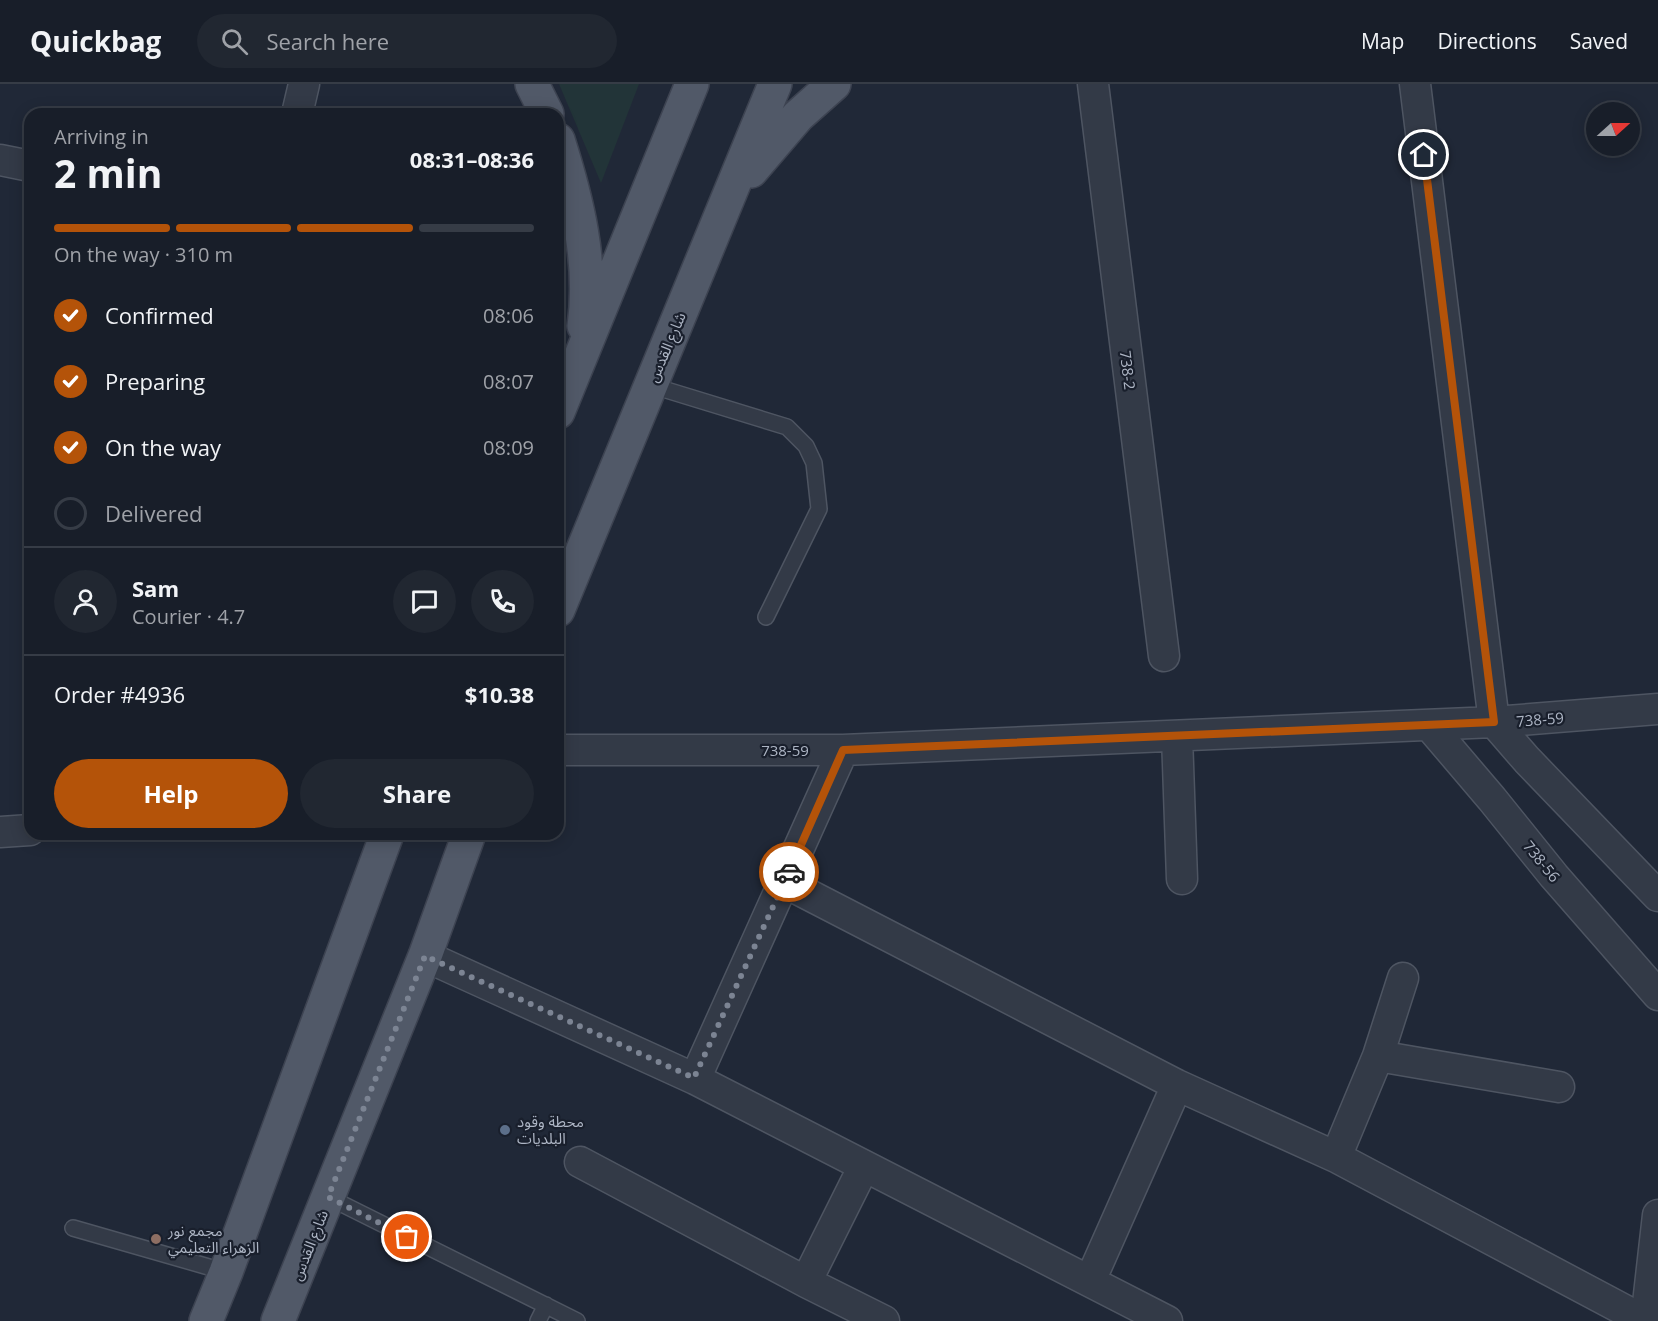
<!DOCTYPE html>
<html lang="en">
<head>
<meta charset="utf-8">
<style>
  body { margin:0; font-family:"Open Sans","Noto Sans Arabic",sans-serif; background:#212731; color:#f1f3f6; height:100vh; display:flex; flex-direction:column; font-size:22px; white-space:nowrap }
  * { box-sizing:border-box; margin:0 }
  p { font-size:20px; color:#9fa2a8 }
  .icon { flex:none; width:33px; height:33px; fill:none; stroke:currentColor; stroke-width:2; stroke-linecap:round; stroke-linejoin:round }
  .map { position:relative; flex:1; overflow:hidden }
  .drawer { position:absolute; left:24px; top:24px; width:540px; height:732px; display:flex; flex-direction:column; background:#181e29; border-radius:18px; box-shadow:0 3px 15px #0003,0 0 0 2px #363c46 }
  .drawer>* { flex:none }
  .needle { width:39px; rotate:69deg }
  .fabs { position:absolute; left:1586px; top:18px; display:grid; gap:12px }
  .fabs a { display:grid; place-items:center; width:54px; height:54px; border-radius:50%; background:#181e29; box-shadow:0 3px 15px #0003,0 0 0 2px #363c46; font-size:30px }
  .pin { position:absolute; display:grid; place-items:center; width:51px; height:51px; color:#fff; margin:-26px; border:3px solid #fff; border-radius:50%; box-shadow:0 2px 6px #0007 }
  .courier { position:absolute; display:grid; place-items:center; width:60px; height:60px; margin:-30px; border:4px solid #b45309; border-radius:50%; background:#fff; color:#222; box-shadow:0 2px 8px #0007 }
  .summary em { font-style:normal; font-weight:700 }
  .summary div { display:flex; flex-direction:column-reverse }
  .summary { display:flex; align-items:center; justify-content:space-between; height:102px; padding:0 30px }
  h1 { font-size:39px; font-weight:700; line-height:45px }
  .bar { display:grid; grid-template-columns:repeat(4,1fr); gap:9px 6px; align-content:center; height:72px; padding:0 30px }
  .bar i { height:8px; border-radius:4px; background:#363c46 }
  .bar .active { background:#b45309 }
  .bar p { grid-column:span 4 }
  .line { display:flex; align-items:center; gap:15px; padding:0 30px; border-top:2px solid #363c46 }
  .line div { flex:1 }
  .round { display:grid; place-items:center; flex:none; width:63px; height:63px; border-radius:32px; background:#212731 }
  ol { padding:0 30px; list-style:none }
  li { display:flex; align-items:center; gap:18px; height:66px }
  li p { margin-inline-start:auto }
  li .icon { padding:6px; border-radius:50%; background:#b45309; color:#fff; stroke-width:4 }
  li:last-child { color:#9fa2a8 }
  li i { width:33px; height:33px; border:3px solid #363c46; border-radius:50% }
  .primary-button { display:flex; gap:12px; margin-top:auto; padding:12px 30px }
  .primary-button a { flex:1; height:69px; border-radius:36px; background:#b45309; color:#fff; font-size:24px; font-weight:700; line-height:69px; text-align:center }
  .primary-button a+a { background:#212731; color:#f1f3f6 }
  header { display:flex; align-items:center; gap:36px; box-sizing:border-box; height:84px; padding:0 30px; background:#181e29; border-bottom:2px solid #363c46 }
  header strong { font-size:28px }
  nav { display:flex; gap:33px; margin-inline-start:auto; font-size:21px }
  .search { width:420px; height:54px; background:#212731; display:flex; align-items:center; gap:15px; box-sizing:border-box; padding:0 21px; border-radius:33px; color:#9fa2a8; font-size:22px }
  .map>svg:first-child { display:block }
</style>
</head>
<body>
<header>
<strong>Quickbag</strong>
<div class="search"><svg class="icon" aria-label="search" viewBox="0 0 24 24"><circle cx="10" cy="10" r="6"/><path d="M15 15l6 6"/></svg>Search here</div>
<nav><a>Map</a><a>Directions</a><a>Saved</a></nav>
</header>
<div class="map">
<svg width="1658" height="1237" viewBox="0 0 1658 1237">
  <rect width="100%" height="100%" fill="#202837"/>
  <path fill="#223438" d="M559,0H639L601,99Z"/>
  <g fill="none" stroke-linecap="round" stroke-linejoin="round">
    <g stroke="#4e5562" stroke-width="18">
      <path id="service" d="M650,301L787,343L806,362L814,379L819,425L766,533
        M328,1113L577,1237
        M73,1144L226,1188
        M538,1237L546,1221"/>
    </g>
    <g stroke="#4e5562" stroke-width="33">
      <path id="minor" d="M1093,0L1164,572
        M1415,0L1494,638L1527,676L1658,812
        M297,30L304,0
        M0,76L30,82
        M1429,641L1492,715L1554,792L1658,911
        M1177,652L1182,795
        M558,666H843L1494,638L1658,625
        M0,748L30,746
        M784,798L1177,1001L1336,1073L1645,1237
        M425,872L695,995L1167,1237
        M1378,972L1559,1003
        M695,995L843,666
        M1336,1073L1378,972L1403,894
        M580,1078L806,1198L884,1237
        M1090,1197L1177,1001
        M806,1198L864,1082
        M1646,1237L1658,1131"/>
    </g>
    <g stroke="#3d4351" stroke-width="36">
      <path id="primary" d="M532,0L547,30
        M558,56C577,116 593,179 584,242
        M751,87L798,32L834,0
        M558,328L692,0
        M558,526L775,0
        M206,1237L226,1188L387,750
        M278,1237L425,872L469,750"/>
    </g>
    <use href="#service" stroke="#333a47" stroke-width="15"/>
    <use href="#minor" stroke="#333a47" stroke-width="30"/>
    <use href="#primary" stroke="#515968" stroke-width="33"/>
  </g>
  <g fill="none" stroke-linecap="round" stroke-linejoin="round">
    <path stroke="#7c8493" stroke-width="6" stroke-dasharray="0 10.8" d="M407,1153L328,1113L425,872L694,994L789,788"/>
    <path stroke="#b45309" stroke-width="8" d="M789,788L843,666L1494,638L1424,71"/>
  </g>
  <circle fill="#5c6f8a" stroke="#191f2c" stroke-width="2" cx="505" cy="1046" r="6"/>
  <circle fill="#8d6e63" stroke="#191f2c" stroke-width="2" cx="156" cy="1155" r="6"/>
  <g text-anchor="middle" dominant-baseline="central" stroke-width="4.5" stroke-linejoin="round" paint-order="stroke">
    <g font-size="15" fill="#adb5c4" stroke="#191f2c">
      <text transform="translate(666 263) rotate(-67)">شارع القدس</text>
      <text transform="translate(1128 286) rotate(83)">738-2</text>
      <text transform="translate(1540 635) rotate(-5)">738-59</text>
      <text x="785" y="666">738-59</text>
      <text transform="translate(1542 777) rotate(51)">738-56</text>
      <text transform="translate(309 1161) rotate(-68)">شارع القدس</text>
    </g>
    <g font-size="15" fill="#adb5c4" stroke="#191f2c" text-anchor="start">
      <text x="517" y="1037">محطة وقود<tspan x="517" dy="17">البلديات</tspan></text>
      <text x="168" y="1146">مجمع نور<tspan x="168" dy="17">الزهراء التعليمي</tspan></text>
    </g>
  </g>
</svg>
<div class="fabs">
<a><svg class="needle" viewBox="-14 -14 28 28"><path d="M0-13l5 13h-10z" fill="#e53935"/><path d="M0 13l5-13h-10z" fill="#9fa2a8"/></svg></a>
</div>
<div class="pin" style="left:407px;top:1153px;background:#ea580c"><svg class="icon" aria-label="bag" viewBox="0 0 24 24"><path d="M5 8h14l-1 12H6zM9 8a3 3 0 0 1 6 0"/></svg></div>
<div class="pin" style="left:1424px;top:71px;background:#1f2937"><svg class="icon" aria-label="home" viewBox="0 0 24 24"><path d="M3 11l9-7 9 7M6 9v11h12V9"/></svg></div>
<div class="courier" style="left:789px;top:788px"><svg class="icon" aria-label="car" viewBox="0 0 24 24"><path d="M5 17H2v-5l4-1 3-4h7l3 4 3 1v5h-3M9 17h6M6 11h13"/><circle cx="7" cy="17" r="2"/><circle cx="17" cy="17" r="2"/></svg></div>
<section class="drawer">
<div class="summary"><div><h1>2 min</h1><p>Arriving in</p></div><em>08:31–08:36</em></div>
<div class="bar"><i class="active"></i><i class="active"></i><i class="active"></i><i></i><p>On the way · 310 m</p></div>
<ol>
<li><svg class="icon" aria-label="check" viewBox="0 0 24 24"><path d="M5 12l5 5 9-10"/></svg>Confirmed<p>08:06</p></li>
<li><svg class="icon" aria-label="check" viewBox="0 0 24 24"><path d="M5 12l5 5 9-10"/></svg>Preparing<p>08:07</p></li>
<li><svg class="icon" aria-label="check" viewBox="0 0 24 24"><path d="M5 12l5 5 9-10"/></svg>On the way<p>08:09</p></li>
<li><i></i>Delivered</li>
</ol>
<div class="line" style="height:108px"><a class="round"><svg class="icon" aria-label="person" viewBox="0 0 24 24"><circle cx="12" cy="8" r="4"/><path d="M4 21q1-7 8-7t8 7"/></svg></a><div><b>Sam</b><p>Courier · 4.7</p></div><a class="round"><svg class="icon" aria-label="chat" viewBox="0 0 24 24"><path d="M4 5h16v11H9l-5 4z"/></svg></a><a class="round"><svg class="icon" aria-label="phone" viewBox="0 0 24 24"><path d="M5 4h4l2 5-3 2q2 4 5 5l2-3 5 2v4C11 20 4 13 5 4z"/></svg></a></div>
<div class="line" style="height:78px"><div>Order #4936</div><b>$10.38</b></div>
<div class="primary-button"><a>Help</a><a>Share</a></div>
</section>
</div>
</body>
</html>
